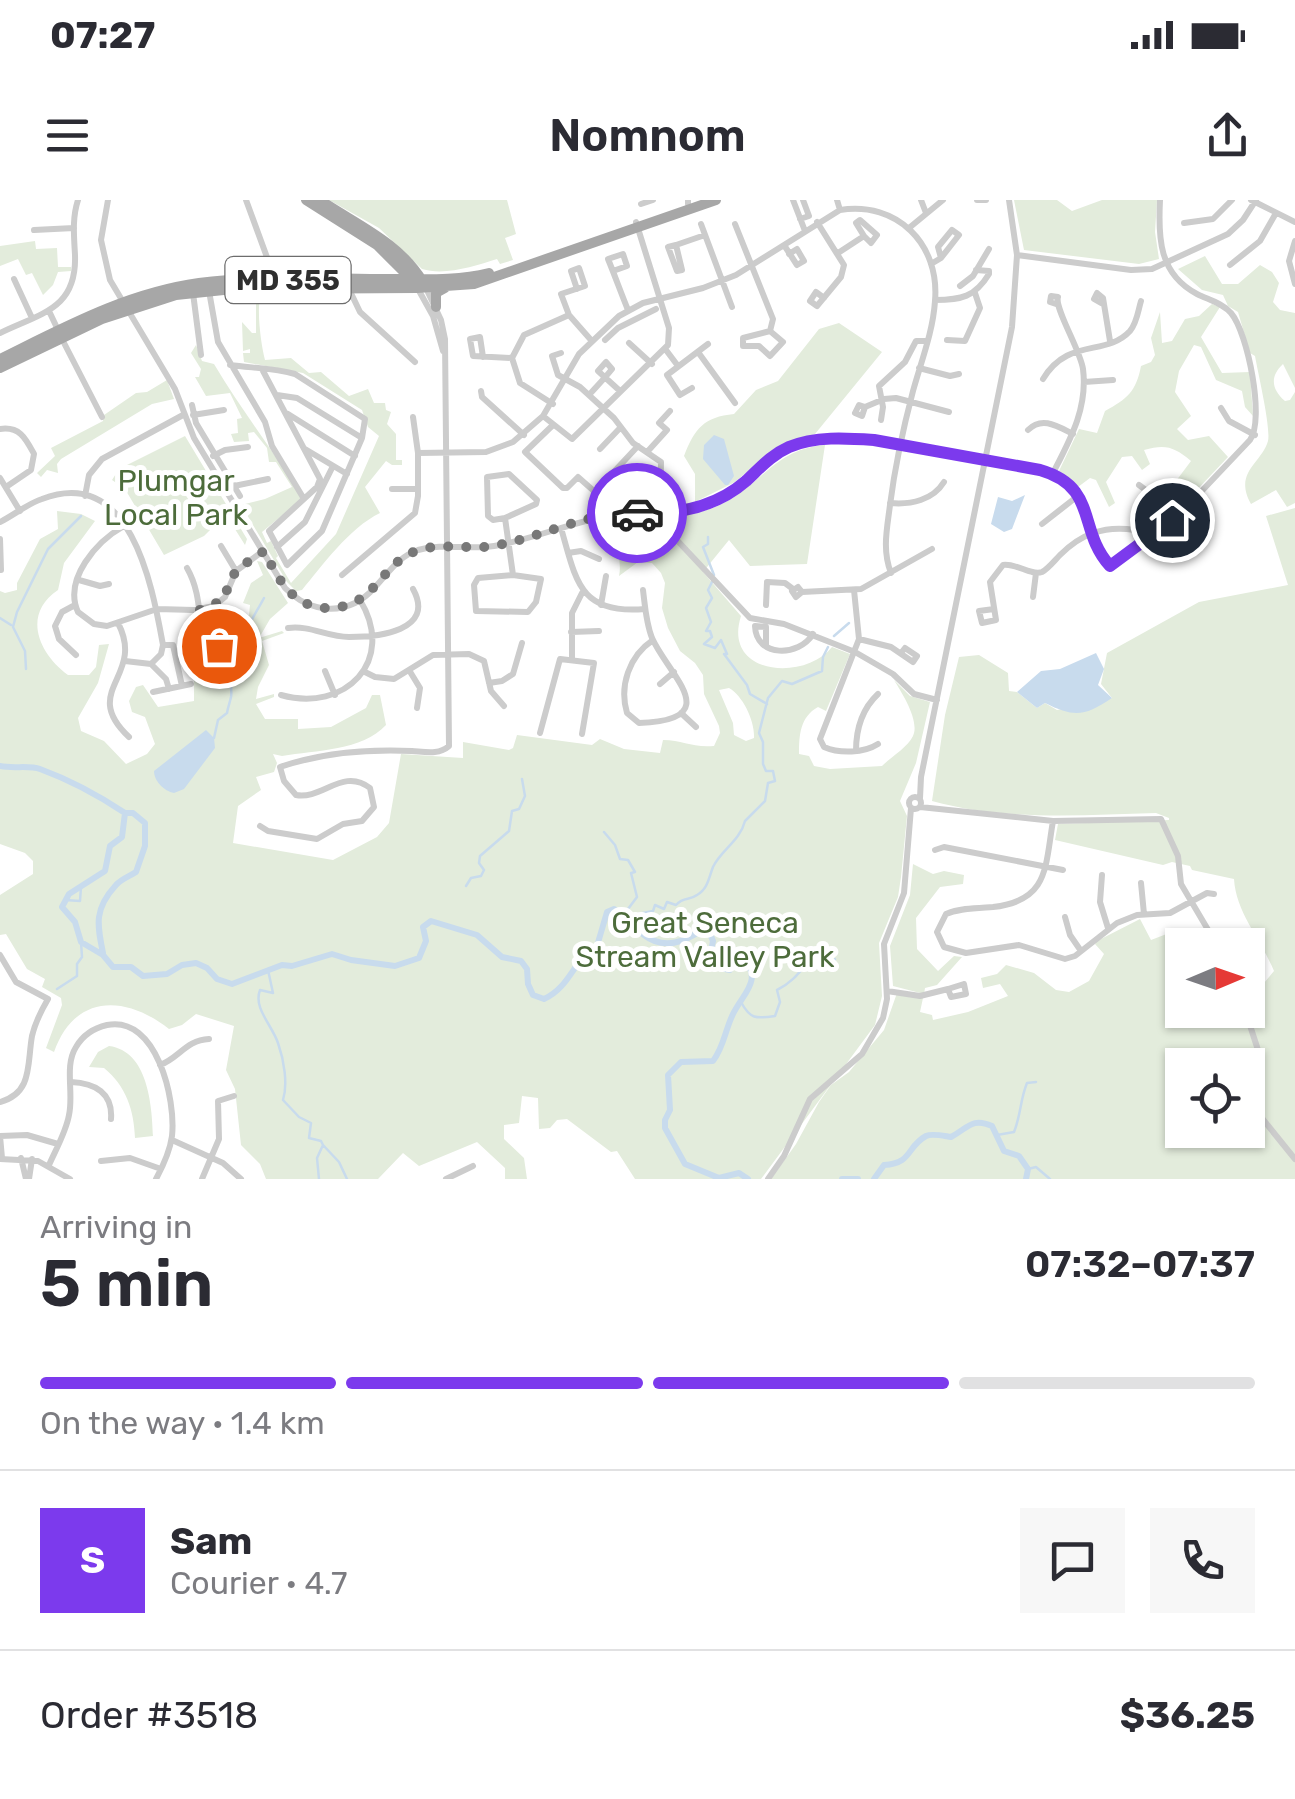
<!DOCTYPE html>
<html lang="en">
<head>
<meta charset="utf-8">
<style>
  body { margin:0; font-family:Rubik,sans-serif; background:#f7f7f7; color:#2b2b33; height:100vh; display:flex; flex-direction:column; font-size:38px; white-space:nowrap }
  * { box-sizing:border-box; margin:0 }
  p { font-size:32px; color:#7c7c81 }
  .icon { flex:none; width:55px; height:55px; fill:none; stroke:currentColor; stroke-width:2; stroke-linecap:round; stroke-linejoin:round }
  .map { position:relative; height:979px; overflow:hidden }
  .sheet { display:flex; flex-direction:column; background:#fff; flex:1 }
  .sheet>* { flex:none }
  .needle { width:65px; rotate:88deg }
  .controls { position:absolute; left:1165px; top:728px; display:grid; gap:20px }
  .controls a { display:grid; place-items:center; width:100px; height:100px; border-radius:0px; background:#fff; box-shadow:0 2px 8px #0004; font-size:50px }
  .pin { position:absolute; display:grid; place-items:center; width:85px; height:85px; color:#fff; margin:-42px; border:5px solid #fff; border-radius:50%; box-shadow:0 2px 10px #0007 }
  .courier { position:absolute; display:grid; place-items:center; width:100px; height:100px; margin:-50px; border:8px solid #7c3aed; border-radius:50%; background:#fff; color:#222; box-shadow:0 2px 12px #0007 }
  .overview em { font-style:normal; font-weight:600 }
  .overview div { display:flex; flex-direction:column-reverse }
  .overview { display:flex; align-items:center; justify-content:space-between; height:170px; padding:0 40px }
  h1 { font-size:65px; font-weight:600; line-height:75px }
  .bar { display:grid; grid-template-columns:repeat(4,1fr); gap:15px 10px; align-content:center; height:120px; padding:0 40px }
  .bar i { height:12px; border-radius:8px; background:#e1e1e2 }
  .bar .on { background:#7c3aed }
  .bar p { grid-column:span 4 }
  .line { display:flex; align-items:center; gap:25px; padding:0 40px; border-top:2px solid #e1e1e2 }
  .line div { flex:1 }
  .round { display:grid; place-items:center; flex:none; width:105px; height:105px; border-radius:0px; background:#f7f7f7 }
  .status { display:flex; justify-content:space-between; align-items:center; height:70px; padding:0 50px; background:#fff; direction:ltr }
  .status svg { height:28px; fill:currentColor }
  header { display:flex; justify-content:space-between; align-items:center; height:130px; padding:0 40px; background:#fff; font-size:45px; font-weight:600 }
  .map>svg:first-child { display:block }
</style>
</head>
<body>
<div class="status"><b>07:27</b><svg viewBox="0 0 49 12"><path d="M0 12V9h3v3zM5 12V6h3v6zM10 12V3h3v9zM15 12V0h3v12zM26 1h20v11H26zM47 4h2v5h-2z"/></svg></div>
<header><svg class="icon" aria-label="menu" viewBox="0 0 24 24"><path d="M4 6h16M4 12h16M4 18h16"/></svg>Nomnom<svg class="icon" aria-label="share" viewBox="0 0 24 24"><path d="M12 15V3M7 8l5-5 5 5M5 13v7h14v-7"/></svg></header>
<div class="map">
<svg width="1295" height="979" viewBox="0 0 1295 979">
  <rect width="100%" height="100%" fill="#fff"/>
  <path fill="#e3ecdc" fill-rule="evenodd" d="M329,0H507L516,34L505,38L513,60L500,64L497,59C475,66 445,76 422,69L379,28Z
    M1014,0H1057L1072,11L1102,0H1157L1155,32L1159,59L1139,64L1024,50Z
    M35,41L36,49L57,48L58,67H71V71L58,72L53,85L43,95L32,73L26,75L18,59L0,66V46Z
    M1205,56L1222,84H1238L1260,65L1272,72L1279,83L1273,102L1280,110L1295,113V188L1283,164C1270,176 1271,189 1285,201L1290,200L1295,192V303L1287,307L1276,290L1251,304C1233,272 1262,263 1268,241C1271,228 1258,173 1255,156L1250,153L1238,112L1228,106L1223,95L1202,90L1178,69Z
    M256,93H273V96L261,94C256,108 261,145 265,160L291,158L309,173L321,172L349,196L368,189L374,203H385L386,210L391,212L387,224L396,234V260H402V265H392L386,261L365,287L380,313C349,328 322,366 302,390L296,391L287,382L241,305L265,299L292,287L276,262H269L267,248L254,232L248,233L249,241L234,242L231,234L238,233L237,219L242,218L230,193L206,196L195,177H199L201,169L191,153L196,145L202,161L214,164C243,213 273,249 302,299L262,332L267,343L271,341L278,356L276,358L291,383L336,334L379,236L368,227L362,210L303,173L244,162L243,153H250V149L243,151L242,122L252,133H256Z
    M1212,104L1220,107L1201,137L1222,173L1250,172L1253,216L1245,207L1242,191L1216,180L1201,147L1194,145L1179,171L1175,192L1191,216L1177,229L1188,240L1209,236L1228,257L1178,310L1164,297L1191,261C1174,247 1166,244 1144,250L1150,264L1142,270L1132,256L1122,257L1106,282L1115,303L1109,307L1096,280L1090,278L1078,287L1059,271L1079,229L1097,233L1105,211C1127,199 1136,192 1141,166L1151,162L1155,155L1151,138L1160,112L1162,143L1172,141L1185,119L1199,116Z
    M839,123L882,152L815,234L775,248L735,282L695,302V274L684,256C695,228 704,217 734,214L756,190L778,181L819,129Z
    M167,180L174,199L152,204L61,259L57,264L58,273L47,270L41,277L37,273L55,256L51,248L103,221L104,215L136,193L147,192Z
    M185,236L247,339L245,345L228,318L215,325L204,336L164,355L125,289L112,280L119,269Z
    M825,245L807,364L750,366L729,340L703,372L741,416C722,475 804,482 832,447L850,454L826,511L818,507C800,517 799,535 799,554L809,556L814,566L830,569L882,566C891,557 908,547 913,536C920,521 902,493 894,480L910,496L930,502L916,563L900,601L907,616L901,677L898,697L879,743L882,796L875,825L761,979H635L617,951L611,952L567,919L557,920L550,928L539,929L538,898L522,896L519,923L504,925V939L524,958L527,979H505V968L477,942L419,966L403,953L378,979H266L260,964L241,945L235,889L226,870L234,826L196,814L182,825L169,829C126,795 75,793 54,852L46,848L62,805L61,798L42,787L45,779L27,769L6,734L0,735V695L33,674V661L25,653L0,644V391L5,393L17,390V383L40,339L58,329L57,311L81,314L95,321L64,363L58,390C22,414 38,453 68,475H89L96,467L99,445L109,444L98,483L78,518L81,531L104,541L126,564L147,554L155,544L145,517L132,512L129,501L136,487L143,485L158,507L194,501V471L224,464L221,436L235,434L249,415L250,405L243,403L251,383L263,375L257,361L262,362L288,403L270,419L259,438L282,431L284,433L262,441L269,465L258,487L256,499L274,494V497L256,504L265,519H298V529L331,527L366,508L372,495H380L386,525C362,551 316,550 282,556L273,554L277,563L274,572L256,577L261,590L238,606L233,643L333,660L377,637L389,623L401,554L463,558V542L509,550L513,548L517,535L592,545L600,539L624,549L660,553L663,540C683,540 692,548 714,546L720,533L719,526L704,494L703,475L695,463L680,451L668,428L662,408L665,383L661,373L652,363L638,362L619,376C622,362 616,353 619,339L625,338L604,337L591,326C633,312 678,324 720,305C761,286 774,249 825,245ZM729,488C743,496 755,521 754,538L746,541L734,535L733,523L719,490Z
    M1295,308V979H771L796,944L819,902L831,885L849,872L884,830L897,793L923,798L920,812L932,815L933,820L968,812L1008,796L1000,784L983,788L981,778L997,774L1006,765L1034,773L1056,790L1069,792L1089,781L1104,754L1095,744L1097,741L1140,719L1151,740L1177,730L1186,745H1182V810H1248V802L1274,771C1261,739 1236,713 1234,679L1192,670L1190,666L1172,662L1163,665L1055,640L1058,624L1169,620V618L1156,613C1082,615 1004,621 932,601L945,515L959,457L979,455L1008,473L1009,491L1017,492L1037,508L1045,503L1057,510L1112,498L1101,484L1107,453L1199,402L1288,385L1266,316ZM1182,865H1248V930H1182Z
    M913,664L933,674L944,671L964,675L963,684L940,687L916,718L917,749L938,771L954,756L962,757L937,785L925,788L924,794L893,786L890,746L910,695Z
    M109,846C148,851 152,905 153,936L135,938C134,910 126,886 104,868L89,867L98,852Z"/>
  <path fill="#c8dbed" d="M714,235L724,239L734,276L728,285H725L703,259L704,245Z
    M1025,295L1012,329L1004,332L991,324L998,297L1012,301Z
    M1096,453L1104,469L1098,485L1112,498C1085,516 1075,518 1045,503L1037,508L1017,492L1041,471L1060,469Z
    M206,530L214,538L215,548L184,589L174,593C164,591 154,581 154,571Z"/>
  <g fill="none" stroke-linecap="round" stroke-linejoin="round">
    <path stroke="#c8dbed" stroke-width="2.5" d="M708,337V344L703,347L714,375
      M712,382L708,390L712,398L706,408L711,422L706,431H710L712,437L704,444L715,448L721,440L727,454H724L747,485L750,494L767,504
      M0,418L11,425
      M834,436L849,423
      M26,469L25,451L13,427L17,412L48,349L81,316
      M214,538L218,520L227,513C228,507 230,502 231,497C234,480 219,460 242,446C245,428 255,415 264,398
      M604,632L615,645L620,659L628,660L635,672L631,673L637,697L625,713
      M466,686L471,678L481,676L484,670L479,663L480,656L509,631L512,611L519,609L525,596L522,579
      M65,700L80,701L81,687
      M628,716L653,711L655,705L664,709L667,702L676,705C684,696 689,701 697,695C708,689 709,677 713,667C721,650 740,641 745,621L765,601L768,583L775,581L773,571H766L763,564V542L759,533L768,498L782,481L792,484L822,471L823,457L828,447
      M268,770L273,793L260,790C253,808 272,825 278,843C284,860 288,884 283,900L299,917L311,923L309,938L321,941L323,945L317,958L319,979
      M57,789L77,776V764L82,757L81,742
      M741,802C750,819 756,819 775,816L780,802L777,790C796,781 803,766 817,752L831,766L835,759
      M997,935L1014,932C1021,915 1020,900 1027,883L1036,882
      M323,945L339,962L347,979
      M1028,969L1036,967L1050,979"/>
    <path stroke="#c8dbed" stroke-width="6" d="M0,566C13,569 29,565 40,569C70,580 98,595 125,613L122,637L110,646L105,671L69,694L62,707L75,722L81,742L103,755L113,767H131L143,776L167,774L182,765L196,763L207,768L217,779L232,784L282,765L292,766L332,754L351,760L395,766L419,758L426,741L423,727L431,721L477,735L502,757L521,761L527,769L528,784L533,795L544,799C571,787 575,756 597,746L607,712L614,709C630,715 633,727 644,735C665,751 686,741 703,729H708L713,741L711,751L722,760L720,768L730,770L732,759L741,757C765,779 743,793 733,814C725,830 724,847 713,861L681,862L668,875L670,910L665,920V928L685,964L719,978L739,973L748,979
      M103,753C97,724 94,709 116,685C121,679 130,676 136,672L145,646V623L133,613H125
      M842,979H858
      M874,979L884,965C913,963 906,947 926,936C932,933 944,936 951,937C968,928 972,917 992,926L1004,951L1019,956L1028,969L1026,979"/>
    <path stroke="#ccc" stroke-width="6" d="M108,0L101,40L110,80L175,189L194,238L285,388C303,407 330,415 355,403C380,391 390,359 418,350C443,343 469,350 494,346C534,339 572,322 612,315C643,309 672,315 703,306C729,297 744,280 765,262C796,236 835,237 874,240L1041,270C1099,287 1077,330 1109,367L1179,315L1250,240C1265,220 1248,133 1231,113C1222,103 1209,100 1197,94C1159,74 1158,38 1160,0
      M246,0L268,60
      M793,0L805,31
      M837,0L840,10
      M921,0L926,13
      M977,0H986
      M1251,0L1295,22
      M641,4L653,0
      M688,4V0
      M800,19L809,16L803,0
      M817,22L844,65L841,77L817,106L810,101L816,92L824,98
      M1184,23L1213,19L1232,0
      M701,24L732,107
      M735,24L773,119L770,131L743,138V146H759L770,156L783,142L770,131
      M909,28L943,0
      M34,30L74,28
      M1295,41L1289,61L1295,84
      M676,45L682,70L677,71L668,47Z
      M676,45L705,35
      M784,45L797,65L804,61L797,49L789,54
      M838,53L864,36L856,23L860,20L877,35L871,43L864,36
      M1017,55L1131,70L1152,69L1228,34L1243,20L1256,0
      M931,64L941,58L959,35L952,30L938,47L941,58
      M1230,65L1260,41L1276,13
      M228,68L242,78
      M613,71L627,66L623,54L608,59C615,76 621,93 628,110
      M14,79L32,118
      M960,86L973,76L989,49
      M349,89L360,112L415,162
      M418,89L433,116L443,151
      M577,89L571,71L579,68L585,86L561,94L569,115L591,140
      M209,91L218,142L265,222L272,246L304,299
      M193,93L201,155
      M935,100C961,100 975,97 989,74V71L976,70
      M1101,103L1094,99L1097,93L1103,98L1110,141
      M49,111L58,130
      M0,133C41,113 77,109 75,55C74,36 72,18 78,0
      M62,139L102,217
      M605,140L618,128L656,109
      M947,140L965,141L980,108L975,93
      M629,143L652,164
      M666,150L678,166
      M698,152L735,203
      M561,153L552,156L558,175L580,187L614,218L633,243L661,262L660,314
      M483,157L480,137L470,139L473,156L512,158
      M230,165C251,168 274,168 295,174L365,219L362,238L322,331L287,365L269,331L317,287L320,279L262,169
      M919,168L950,176L959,174
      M1043,179C1068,137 1106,157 1130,131C1137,123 1138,111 1141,101
      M1084,182L1113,180
      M692,188L680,195L667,175L708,144
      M481,191L482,197L524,235
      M277,195L297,198L362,238
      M589,195C597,186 605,178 612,169L606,162L598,171L620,191
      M553,204L520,183L512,158L524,135L569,115
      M192,205L196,223L240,296
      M865,207L862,216L855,213L859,205L865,207L884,199L896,198L949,212
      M1221,208L1229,221L1255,235
      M288,214L355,256
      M193,215L224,210
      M543,216L572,239L668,145L669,128L636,22
      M881,220L883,207L879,186L905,162L916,141H927
      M553,225L525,252L563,288H567L578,277L595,292L638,246
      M0,229C20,226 26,239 34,254L31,270L6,287
      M1028,230C1042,216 1057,226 1073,234
      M305,249L347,274
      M600,249L620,228
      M648,251L667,230L659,223L670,211
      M418,253L486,252L513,242L543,216L579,154L619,116L643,103L703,88L736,75L840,10C897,1 940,44 935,101C933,132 921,162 913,191C903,229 895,266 890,305C887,329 882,350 891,373
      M213,256L225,250L248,247
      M1053,273C1070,240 1088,208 1083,169C1080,149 1054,108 1058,97L1051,96L1050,102L1056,104
      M0,278L20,311
      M1139,285L1179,315
      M234,286L268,279
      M392,289H418
      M85,296L89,275L102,259L183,215
      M890,303C911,305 933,300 944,282
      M505,318L536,304L537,300L509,274L487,277L488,316L493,320L505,318L513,375
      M591,320C610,345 646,334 674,337L750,418L784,424L855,452L893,474L914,494L937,500
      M0,322C14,315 27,304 42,299C131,265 152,385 163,445L161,454L151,464L125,461
      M1042,324L1079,295
      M124,326C97,341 63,379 78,412L94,424L107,426L157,409L194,410L214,406L225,397L236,371L263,351
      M561,328C576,380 579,415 645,409
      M0,339L1,370
      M221,346L236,371
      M277,347L305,322L333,266
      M568,353L581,351L599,359
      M187,368C202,394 198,421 205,449
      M342,375L415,313L418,296V253L413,217
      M513,375L541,379L536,402L528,412L476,411L474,385L478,378Z
      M79,380L100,386L109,384
      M798,387L802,392L796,397L792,391Z
      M643,390C645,406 646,423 652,438C669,476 727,520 639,523L627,513C619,486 629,456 653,440
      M854,390L859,439L820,539L824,547C840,554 864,553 878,544
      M802,392L861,389L932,349
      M1033,397L1036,373
      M75,405L62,412L55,426L59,439L76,455
      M601,405L606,376
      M766,405L767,382L785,383L793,389
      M994,409L979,411L982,423L996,420L990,382L1003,365C1017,363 1031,376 1042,372C1048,369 1055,360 1060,355C1081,334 1104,325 1135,330
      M118,423C146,477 79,490 129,537
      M288,428C310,425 327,437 349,437C378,437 436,431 413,389
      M571,432L599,431
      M859,439L891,447L913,462L917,456L905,448L901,453
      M163,445H173L182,486
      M766,446V427L755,426C756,458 799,457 813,434
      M195,452L219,446
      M572,459V413L582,393
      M151,464L166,479L169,489
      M409,470L420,488L417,508
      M325,471L335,495
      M363,471L375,477L394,479L433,455L469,454L484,461L491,491L504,506
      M489,483L502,481L513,474L522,443
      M660,484L674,472
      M153,492L191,484
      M281,495C345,513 397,461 360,400
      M681,513L696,527
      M540,533L560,459L594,463L582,534
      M856,551C856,530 862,509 878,494
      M909 603a6 6 0 1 1 12 0a6 6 0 1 1-12 0Z
      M920,598L921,577L1012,127L1017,55L1009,0
      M920,607L1053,621L1161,619L1178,656L1181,684L1217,745
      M1053,621C1045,667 1049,701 993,707C978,708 960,708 946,714L937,732L944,747L966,753L1019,745L1065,759L1075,756L1117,723L1137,715L1170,713L1207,693L1214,694
      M260,626L268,631L317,639L343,624L362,621L374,607L370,588C343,567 322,600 296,595L284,581L280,567C324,552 367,549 412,551C426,552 439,555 449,546L445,139L441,120L426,88
      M935,650L944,647L1063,670
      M1102,675L1100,702L1108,728
      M1141,683L1144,714
      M1065,717L1070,735L1081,751
      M0,755L16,782L48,799C41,811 35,823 32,836C27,864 33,893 0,902
      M887,791L920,796L948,789L951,797L966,794L964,784L948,789
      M1245,810L1258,850L1261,917L1295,959
      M160,865C179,858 186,840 209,839
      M71,882C95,883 113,893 111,919
      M0,936L27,935L58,944
      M0,936L2,958
      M172,940L223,963L241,979
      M21,958L26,979
      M0,959L38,961L70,979
      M101,961L130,958L161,969
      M49,965C56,949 66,932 69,915C74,893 64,866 76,847C83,835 94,828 107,825C157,815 176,900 172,936C170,951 163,966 156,979
      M29,979L32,959
      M202,979L219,939L218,901L234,896
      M446,979L473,966
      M768,979L784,956L810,899L862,854L883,818L887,799L884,744L904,693L911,608"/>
    <path stroke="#a7a7a7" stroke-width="10" d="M306,0L377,45L412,80
      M320,0C357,25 399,42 423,82
      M262,80L268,73V61
      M436,107V93L445,88
      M0,159C65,127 127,93 199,83C262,75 327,79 390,79C423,79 457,81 489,73
      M0,168L102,119L176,95L233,89L417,88L474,84L716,0"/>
  </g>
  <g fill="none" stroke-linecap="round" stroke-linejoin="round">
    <path stroke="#787878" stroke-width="10" stroke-dasharray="0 18" d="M219,446L205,449L200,427V409L222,401L236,370L264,351C271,364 278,379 288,390C310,415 348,413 370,391C385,376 396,358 416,351C441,342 468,350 493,346C541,338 588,311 637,313"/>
    <path stroke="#7c3aed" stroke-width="12" d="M637,313C677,315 715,308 746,281C760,268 771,255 789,247C815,236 846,238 874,240L1040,270C1099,287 1077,330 1110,366L1172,320"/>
  </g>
  <g text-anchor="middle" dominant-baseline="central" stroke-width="10" stroke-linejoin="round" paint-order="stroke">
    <rect fill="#fff" stroke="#6d6d6d" stroke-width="2.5" x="225.5" y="57" width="125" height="46" rx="8"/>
    <g font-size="28" font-weight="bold" fill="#2f2f2f">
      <text x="288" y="80">MD 355</text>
    </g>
    <g font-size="30" fill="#4d6c3b" stroke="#fff">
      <text x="176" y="281">Plumgar<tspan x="176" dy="34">Local Park</tspan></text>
      <text x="705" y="723">Great Seneca<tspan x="705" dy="34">Stream Valley Park</tspan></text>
    </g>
  </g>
</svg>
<div class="controls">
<a><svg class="needle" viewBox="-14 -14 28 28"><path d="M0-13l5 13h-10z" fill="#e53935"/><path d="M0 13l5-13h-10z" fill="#7c7c81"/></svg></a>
<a><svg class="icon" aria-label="locate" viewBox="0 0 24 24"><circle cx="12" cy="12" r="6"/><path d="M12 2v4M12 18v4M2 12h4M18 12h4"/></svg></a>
</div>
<div class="pin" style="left:219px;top:446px;background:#ea580c"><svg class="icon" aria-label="bag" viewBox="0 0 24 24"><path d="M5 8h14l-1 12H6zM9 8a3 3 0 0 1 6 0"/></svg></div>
<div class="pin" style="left:1172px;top:320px;background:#1f2937"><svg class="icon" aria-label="home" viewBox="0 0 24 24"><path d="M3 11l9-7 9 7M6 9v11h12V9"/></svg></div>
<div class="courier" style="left:637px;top:313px"><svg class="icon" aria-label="car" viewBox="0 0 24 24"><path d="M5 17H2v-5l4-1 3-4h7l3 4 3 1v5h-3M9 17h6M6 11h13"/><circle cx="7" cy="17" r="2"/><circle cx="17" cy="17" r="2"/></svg></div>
</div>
<section class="sheet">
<div class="overview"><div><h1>5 min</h1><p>Arriving in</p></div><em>07:32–07:37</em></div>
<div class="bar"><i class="on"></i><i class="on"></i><i class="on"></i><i></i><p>On the way · 1.4 km</p></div>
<div class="line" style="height:180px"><b class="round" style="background:#7c3aed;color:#fff">S</b><div><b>Sam</b><p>Courier · 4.7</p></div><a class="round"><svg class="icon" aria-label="chat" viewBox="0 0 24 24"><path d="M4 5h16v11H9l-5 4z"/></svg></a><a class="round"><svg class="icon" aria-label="phone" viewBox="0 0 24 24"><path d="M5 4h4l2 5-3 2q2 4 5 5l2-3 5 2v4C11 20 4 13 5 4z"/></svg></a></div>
<div class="line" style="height:130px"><div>Order #3518</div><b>$36.25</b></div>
</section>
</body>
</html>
